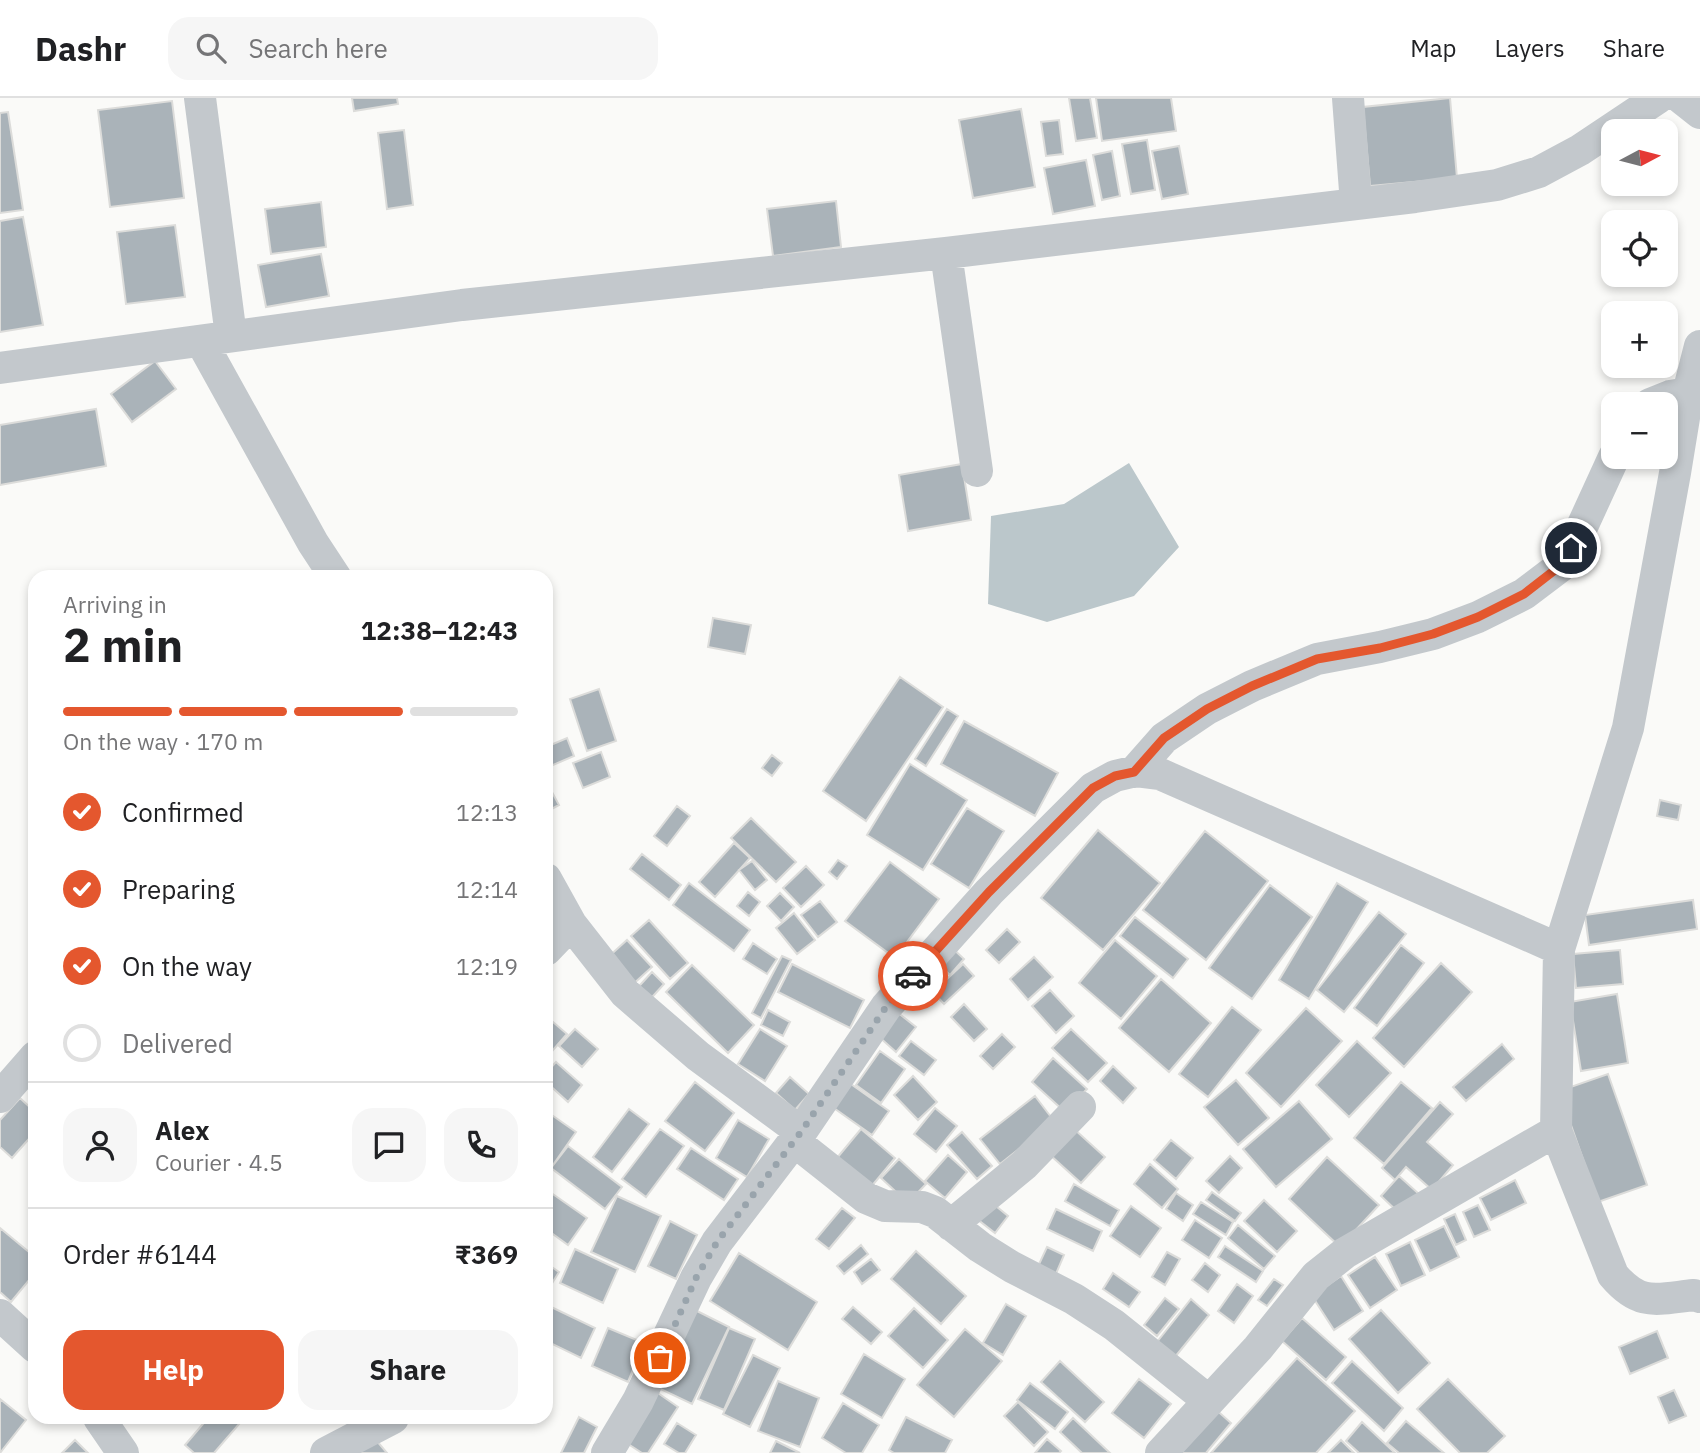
<!DOCTYPE html>
<html lang="en">
<head>
<meta charset="utf-8">
<style>
  body { margin:0; font-family:"IBM Plex Sans",sans-serif; background:#f6f6f6; color:#202124; height:100vh; display:flex; flex-direction:column; font-size:26px; white-space:nowrap }
  * { box-sizing:border-box; margin:0 }
  p { font-size:23px; color:#757577 }
  .icon { flex:none; width:38px; height:38px; fill:none; stroke:currentColor; stroke-width:2; stroke-linecap:round; stroke-linejoin:round }
  .map { position:relative; flex:1; overflow:hidden }
  .drawer { position:absolute; left:28px; top:472px; width:525px; height:854px; display:flex; flex-direction:column; background:#fff; border-radius:21px; box-shadow:0 4px 10px #0003 }
  .drawer>* { flex:none }
  .needle { width:46px; rotate:83deg }
  .controls { position:absolute; left:1601px; top:21px; display:grid; gap:14px }
  .controls a { display:grid; place-items:center; width:77px; height:77px; border-radius:14px; background:#fff; box-shadow:0 4px 10px #0003; font-size:35px }
  .pin { position:absolute; display:grid; place-items:center; width:60px; height:60px; color:#fff; margin:-30px; border:4px solid #fff; border-radius:50%; box-shadow:0 2px 7px #0007 }
  .courier { position:absolute; display:grid; place-items:center; width:70px; height:70px; margin:-35px; border:5px solid #e4572e; border-radius:50%; background:#fff; color:#222; box-shadow:0 2px 9px #0007 }
  .overview em { font-style:normal; font-weight:700 }
  .overview div { display:flex; flex-direction:column-reverse }
  .overview { display:flex; align-items:center; justify-content:space-between; height:119px; padding:0 35px }
  h1 { font-size:46px; font-weight:700; line-height:52px }
  .bar { display:grid; grid-template-columns:repeat(4,1fr); gap:10px 7px; align-content:center; height:84px; padding:0 35px }
  .bar i { height:9px; border-radius:5px; background:#e0e0e0 }
  .bar .current { background:#e4572e }
  .bar p { grid-column:span 4 }
  .line { display:flex; align-items:center; gap:18px; padding:0 35px; border-top:2px solid #e0e0e0 }
  .line div { flex:1 }
  .round { display:grid; place-items:center; flex:none; width:74px; height:74px; border-radius:21px; background:#f6f6f6 }
  ol { padding:0 35px; list-style:none }
  li { display:flex; align-items:center; gap:21px; height:77px }
  li p { margin-inline-start:auto }
  li .icon { padding:7px; border-radius:50%; background:#e4572e; color:#fff; stroke-width:4 }
  li:last-child { color:#757577 }
  li i { width:38px; height:38px; border:4px solid #e0e0e0; border-radius:50% }
  .primary-button { display:flex; gap:14px; margin-top:auto; padding:14px 35px }
  .primary-button a { flex:1; height:80px; border-radius:21px; background:#e4572e; color:#fff; font-size:28px; font-weight:700; line-height:80px; text-align:center }
  .primary-button a+a { background:#f6f6f6; color:#202124 }
  header { display:flex; align-items:center; gap:42px; box-sizing:border-box; height:98px; padding:0 35px; background:#fff; border-bottom:2px solid #e0e0e0 }
  header strong { font-size:33px }
  nav { display:flex; gap:38px; margin-inline-start:auto; font-size:24px }
  .search { width:490px; height:63px; background:#f6f6f6; display:flex; align-items:center; gap:18px; box-sizing:border-box; padding:0 24px; border-radius:21px; color:#757577; font-size:26px }
  .map>svg:first-child { display:block }
</style>
</head>
<body>
<header>
<strong>Dashr</strong>
<div class="search"><svg class="icon" aria-label="search" viewBox="0 0 24 24"><circle cx="10" cy="10" r="6"/><path d="M15 15l6 6"/></svg>Search here</div>
<nav><a>Map</a><a>Layers</a><a>Share</a></nav>
</header>
<div class="map">
<svg width="1700" height="1355" viewBox="0 0 1700 1355">
  <rect width="100%" height="100%" fill="#fafaf8"/>
  <path fill="#bbc7cb" d="M1129,365L1179,449L1134,498L1047,524L988,506L991,418L1064,406Z"/>
  <path fill="#aab3b9" stroke="#dcdcda" stroke-width="2" d="M352,0H397L398,6L354,13Z
    M1069,0H1090L1097,40L1076,43Z
    M1096,0H1171L1176,33L1102,43Z
    M1450,0L1457,80L1370,88L1363,9Z
    M172,3L184,100L110,109L98,12Z
    M1021,11L1035,89L973,100L959,22Z
    M8,14L23,112L0,115V15Z
    M1059,22L1063,56L1046,58L1041,24Z
    M404,32L413,107L387,111L378,35Z
    M1147,42L1155,92L1131,96L1122,46Z
    M1179,48L1188,96L1162,101L1152,53Z
    M1112,53L1120,98L1102,102L1093,57Z
    M1086,62L1095,108L1053,116L1044,70Z
    M836,103L841,149L773,158L767,111Z
    M321,104L326,149L271,156L265,111Z
    M23,119L43,227L0,234V123Z
    M175,127L185,199L126,206L117,134Z
    M321,156L329,198L266,209L258,167Z
    M155,263L176,291L132,324L111,296Z
    M96,311L106,368L0,387V327Z
    M962,366L971,422L908,433L899,377Z
    M713,520L751,527L745,556L708,549Z
    M900,579L943,609L866,723L823,693Z
    M599,591L616,643L587,653L570,601Z
    M947,611L958,618L926,668L915,661Z
    M964,623L1058,675L1035,718L941,666Z
    M567,640L574,658L546,670V649Z
    M601,654L610,679L583,690L573,665Z
    M772,657L782,665L772,678L762,670Z
    M910,666L967,702L923,772L867,737Z
    M546,683L559,707L546,714Z
    M1660,702L1681,707L1678,722L1657,718Z
    M677,708L690,718L667,748L654,738Z
    M967,710L1004,733L969,790L931,766Z
    M751,720L796,764L776,784L731,740Z
    M1098,732L1160,785L1103,852L1041,800Z
    M1205,733L1268,783L1206,862L1143,812Z
    M734,745L750,760L715,799L699,784Z
    M642,756L681,787L669,802L630,771Z
    M838,762L847,768L837,781L829,774Z
    M752,763L767,782L755,792L739,772Z
    M890,764L939,801L895,860L845,823Z
    M806,768L824,787L801,809L783,790Z
    M689,785L750,832L734,853L673,807Z
    M1337,785L1368,804L1309,901L1279,882Z
    M1270,787L1312,819L1252,901L1209,870Z
    M748,794L760,804L749,818L737,808Z
    M780,795L794,809L781,823L767,808Z
    M1693,802L1697,831L1589,847L1585,817Z
    M820,803L837,824L818,839L801,817Z
    M1379,814L1406,836L1344,914L1317,892Z
    M794,815L815,842L797,856L776,830Z
    M1135,819L1188,861L1173,880L1120,838Z
    M649,822L688,865L670,881L631,838Z
    M1007,831L1020,844L999,865L986,852Z
    M627,842L652,869L631,888L606,861Z
    M1115,842L1157,878L1121,921L1079,885Z
    M753,845L777,861L767,876L743,861Z
    M948,846L964,861L950,877L933,861Z
    M1401,847L1424,865L1377,928L1354,910Z
    M1620,852L1623,886L1576,890L1573,856Z
    M782,858L791,862L761,920L752,915Z
    M1034,859L1053,879L1028,902L1010,881Z
    M1441,865L1472,894L1404,969L1373,940Z
    M792,866L864,902L850,930L778,894Z
    M963,866L974,878L944,906L933,894Z
    M692,867L754,927L728,955L666,894Z
    M652,874L664,886L644,908L631,897Z
    M1161,881L1211,925L1169,974L1119,930Z
    M1050,892L1074,918L1056,935L1032,908Z
    M1617,896L1628,965L1581,973L1570,904Z
    M964,906L987,931L974,943L951,919Z
    M1232,909L1261,932L1208,999L1179,976Z
    M1306,910L1342,943L1281,1009L1246,975Z
    M768,912L790,924L783,938L761,927Z
    M897,914L916,929L896,954L878,938Z
    M546,918L567,936L546,960Z
    M575,931L598,951L582,969L559,948Z
    M760,931L787,948L765,983L738,966Z
    M1071,931L1107,965L1088,984L1052,950Z
    M1002,936L1015,949L993,971L980,958Z
    M911,943L936,962L924,977L899,958Z
    M1357,943L1391,975L1349,1019L1316,987Z
    M1502,946L1514,961L1466,1003L1453,989Z
    M880,953L905,971L881,1005L856,987Z
    M1053,960L1087,991L1065,1014L1032,984Z
    M556,964L582,987L568,1004L546,984V975Z
    M1113,968L1136,990L1123,1005L1100,983Z
    M1608,976L1647,1087L1598,1104L1559,993Z
    M913,978L937,1004L918,1022L894,997Z
    M790,979L809,996L795,1012L776,995Z
    M1236,982L1269,1020L1238,1047L1204,1009Z
    M695,984L734,1015L705,1053L665,1023Z
    M848,984L889,1013L872,1037L831,1008Z
    M1401,984L1432,1010L1384,1066L1354,1040Z
    M1035,998L1054,1023L1000,1066L980,1041Z
    M20,1000L35,1014V1034L12,1060L0,1049V1022Z
    M1299,1003L1332,1041L1276,1089L1243,1051Z
    M1440,1004L1453,1016L1427,1044L1453,1067L1432,1092L1406,1069L1395,1082L1382,1070Z
    M935,1010L957,1028L936,1054L914,1036Z
    M629,1011L649,1026L612,1074L593,1059Z
    M546,1013L576,1034L546,1077Z
    M738,1022L769,1041L747,1079L716,1060Z
    M1073,1030L1105,1059L1081,1085L1049,1056Z
    M660,1031L684,1048L646,1099L622,1081Z
    M861,1031L895,1060L866,1095L832,1066Z
    M962,1034L992,1068L977,1081L947,1047Z
    M1171,1042L1193,1060L1176,1081L1154,1062Z
    M568,1048L622,1089L605,1111L551,1070Z
    M691,1050L738,1081L724,1102L677,1071Z
    M948,1057L967,1074L945,1100L925,1083Z
    M1230,1058L1242,1070L1219,1095L1206,1083Z
    M1327,1059L1379,1107L1340,1149L1289,1101Z
    M899,1061L926,1086L908,1105L881,1080Z
    M1150,1066L1178,1091L1162,1110L1134,1086Z
    M1399,1078L1419,1096L1400,1116L1381,1098Z
    M1515,1082L1526,1105L1491,1122L1480,1100Z
    M1074,1086L1119,1112L1110,1128L1065,1103Z
    M547,1092L587,1120L568,1147L546,1131Z
    M1212,1094L1241,1115L1235,1123L1206,1102Z
    M1176,1095L1193,1107L1183,1123L1166,1111Z
    M617,1098L661,1118L635,1174L591,1154Z
    M1264,1102L1297,1133L1277,1154L1244,1123Z
    M991,1104L1008,1118L995,1135L977,1121Z
    M1201,1104L1233,1124L1226,1137L1193,1116Z
    M1478,1107L1490,1132L1474,1139L1463,1114Z
    M1131,1108L1161,1130L1140,1159L1110,1138Z
    M842,1110L855,1120L829,1151L816,1141Z
    M1056,1111L1102,1133L1093,1153L1047,1131Z
    M1455,1116L1466,1142L1456,1147L1444,1121Z
    M1195,1122L1222,1140L1209,1160L1182,1142Z
    M670,1123L697,1137L676,1181L648,1168Z
    M1238,1127L1275,1158L1264,1171L1228,1140Z
    M1444,1128L1459,1159L1430,1173L1415,1142Z
    M0,1130L35,1159V1175L11,1204L0,1194Z
    M1410,1144L1425,1177L1401,1188L1386,1156Z
    M861,1147L868,1156L844,1176L837,1168Z
    M1225,1148L1263,1173L1256,1184L1218,1159Z
    M1047,1149L1064,1157L1052,1185L1034,1177Z
    M575,1151L618,1171L603,1205L560,1185Z
    M916,1153L966,1198L941,1226L891,1181Z
    M1167,1154L1180,1161L1165,1187L1152,1179Z
    M739,1155L817,1204L788,1252L710,1203Z
    M1375,1159L1397,1192L1370,1210L1348,1177Z
    M871,1161L880,1172L862,1186L854,1174Z
    M546,1165L559,1174L546,1195Z
    M1205,1165L1220,1177L1208,1194L1192,1182Z
    M1113,1175L1140,1194L1129,1209L1103,1191Z
    M1341,1178L1363,1213L1334,1232L1312,1198Z
    M1274,1181L1283,1187L1267,1208L1258,1202Z
    M1237,1186L1253,1198L1234,1225L1218,1213Z
    M1165,1200L1179,1211L1157,1238L1144,1227Z
    M1191,1201L1209,1217L1175,1259L1157,1244Z
    M1006,1206L1026,1218L1003,1257L983,1245Z
    M547,1207L595,1230L581,1260L546,1243Z
    M689,1209L729,1229L692,1306L652,1287Z
    M853,1209L882,1234L871,1246L842,1221Z
    M914,1210L948,1242L923,1270L888,1238Z
    M1381,1212L1430,1265L1398,1295L1349,1241Z
    M1302,1220L1346,1259L1326,1282L1282,1243Z
    M608,1230L644,1245L628,1284L592,1268Z
    M729,1230L755,1241L724,1312L698,1301Z
    M965,1231L1002,1263L954,1319L917,1287Z
    M1657,1233L1668,1260L1630,1276L1619,1249Z
    M864,1256L905,1281L882,1320L841,1296Z
    M753,1257L780,1270L750,1329L723,1316Z
    M1297,1260L1355,1313L1316,1355H1211Z
    M1060,1263L1104,1304L1085,1324L1041,1284Z
    M1352,1263L1403,1310L1384,1333L1332,1285Z
    M1139,1281L1171,1306L1144,1340L1112,1315Z
    M1448,1281L1505,1338L1487,1355H1460L1417,1311Z
    M778,1283L819,1300L800,1349L758,1333Z
    M1030,1285L1068,1314L1055,1331L1017,1302Z
    M1674,1292L1686,1318L1669,1325L1658,1299Z
    M655,1293L678,1309L648,1355H642L622,1342Z
    M0,1301L26,1322L0,1355Z
    M1018,1304L1048,1334L1034,1348L1004,1318Z
    M843,1305L879,1327L862,1355H846L822,1340Z
    M1212,1308L1231,1325L1206,1355H1171Z
    M579,1319L597,1329L584,1355H561Z
    M906,1319L952,1342L945,1355H894L889,1352Z
    M208,1320H233L240,1325L214,1355H194L185,1347Z
    M1073,1320L1110,1355H1082L1060,1334Z
    M1406,1323L1444,1355H1399L1387,1345Z
    M1362,1324L1395,1355H1359L1346,1343Z
    M677,1325L696,1337L685,1355H679L664,1346Z
    M371,1336L387,1355H347Z
    M1047,1341L1061,1353L1059,1355H1035Z
    M75,1342L88,1355H62Z
    M1341,1342L1354,1355H1328Z
    M776,1343L800,1355H770Z"/>
  <g fill="none" stroke-linecap="round" stroke-linejoin="round">
    <path stroke="#c3c8cc" stroke-width="32" d="M200,0L231,238
      M1348,0L1356,106
      M1681,0L1700,15
      M946,155L977,373
      M201,243L313,445L336,480
      M1700,248L1688,295L1675,375L1628,630L1559,851L1556,1033L1613,1177C1640,1209 1656,1201 1694,1197L1700,1199
      M0,270L462,207L946,155L1415,99L1497,87L1539,74L1580,52L1658,0
      M1650,306L1670,298L1688,295
      M1134,674L1164,640L1207,611L1252,588L1317,561L1380,549L1433,536L1478,519L1524,496L1561,468L1581,431L1614,359
      M546,781L571,826L625,895L698,958L801,1034
      M546,852L571,826
      M0,999L35,959
      M794,1043L866,1100L885,1108L922,1109L935,1114L980,1149L1012,1169L1074,1201L1114,1227L1209,1303
      M951,1127L1024,1067L1080,1009
      M0,1217L35,1249
      M99,1320L123,1355
      M326,1355L393,1320
      M607,1355L638,1303L696,1180L717,1144L801,1034L886,909L989,794L1093,690L1115,678L1136,673L1160,676L1559,851
      M1161,1355L1258,1250L1316,1178L1345,1155L1556,1033"/>
  </g>
  <g fill="none" stroke-linecap="round" stroke-linejoin="round">
    <path stroke="#99a4ac" stroke-width="7" stroke-dasharray="0 12.6" d="M660,1260L696,1180L717,1144L801,1034L886,909L913,878"/>
    <path stroke="#e4572e" stroke-width="9" d="M913,878L989,794L1093,690L1115,678L1134,674L1164,640L1207,611L1252,588L1317,561L1380,550L1433,536L1478,519L1524,496L1560,468L1571,450"/>
  </g>
</svg>
<div class="controls">
<a><svg class="needle" viewBox="-14 -14 28 28"><path d="M0-13l5 13h-10z" fill="#e53935"/><path d="M0 13l5-13h-10z" fill="#757577"/></svg></a>
<a><svg class="icon" aria-label="locate" viewBox="0 0 24 24"><circle cx="12" cy="12" r="6"/><path d="M12 2v4M12 18v4M2 12h4M18 12h4"/></svg></a>
<a>+</a>
<a>−</a>
</div>
<div class="pin" style="left:660px;top:1260px;background:#ea580c"><svg class="icon" aria-label="bag" viewBox="0 0 24 24"><path d="M5 8h14l-1 12H6zM9 8a3 3 0 0 1 6 0"/></svg></div>
<div class="pin" style="left:1571px;top:450px;background:#1f2937"><svg class="icon" aria-label="home" viewBox="0 0 24 24"><path d="M3 11l9-7 9 7M6 9v11h12V9"/></svg></div>
<div class="courier" style="left:913px;top:878px"><svg class="icon" aria-label="car" viewBox="0 0 24 24"><path d="M5 17H2v-5l4-1 3-4h7l3 4 3 1v5h-3M9 17h6M6 11h13"/><circle cx="7" cy="17" r="2"/><circle cx="17" cy="17" r="2"/></svg></div>
<section class="drawer">
<div class="overview"><div><h1>2 min</h1><p>Arriving in</p></div><em>12:38–12:43</em></div>
<div class="bar"><i class="current"></i><i class="current"></i><i class="current"></i><i></i><p>On the way · 170 m</p></div>
<ol>
<li><svg class="icon" aria-label="check" viewBox="0 0 24 24"><path d="M5 12l5 5 9-10"/></svg>Confirmed<p>12:13</p></li>
<li><svg class="icon" aria-label="check" viewBox="0 0 24 24"><path d="M5 12l5 5 9-10"/></svg>Preparing<p>12:14</p></li>
<li><svg class="icon" aria-label="check" viewBox="0 0 24 24"><path d="M5 12l5 5 9-10"/></svg>On the way<p>12:19</p></li>
<li><i></i>Delivered</li>
</ol>
<div class="line" style="height:126px"><a class="round"><svg class="icon" aria-label="person" viewBox="0 0 24 24"><circle cx="12" cy="8" r="4"/><path d="M4 21q1-7 8-7t8 7"/></svg></a><div><b>Alex</b><p>Courier · 4.5</p></div><a class="round"><svg class="icon" aria-label="chat" viewBox="0 0 24 24"><path d="M4 5h16v11H9l-5 4z"/></svg></a><a class="round"><svg class="icon" aria-label="phone" viewBox="0 0 24 24"><path d="M5 4h4l2 5-3 2q2 4 5 5l2-3 5 2v4C11 20 4 13 5 4z"/></svg></a></div>
<div class="line" style="height:91px"><div>Order #6144</div><b>₹369</b></div>
<div class="primary-button"><a>Help</a><a>Share</a></div>
</section>
</div>
</body>
</html>
